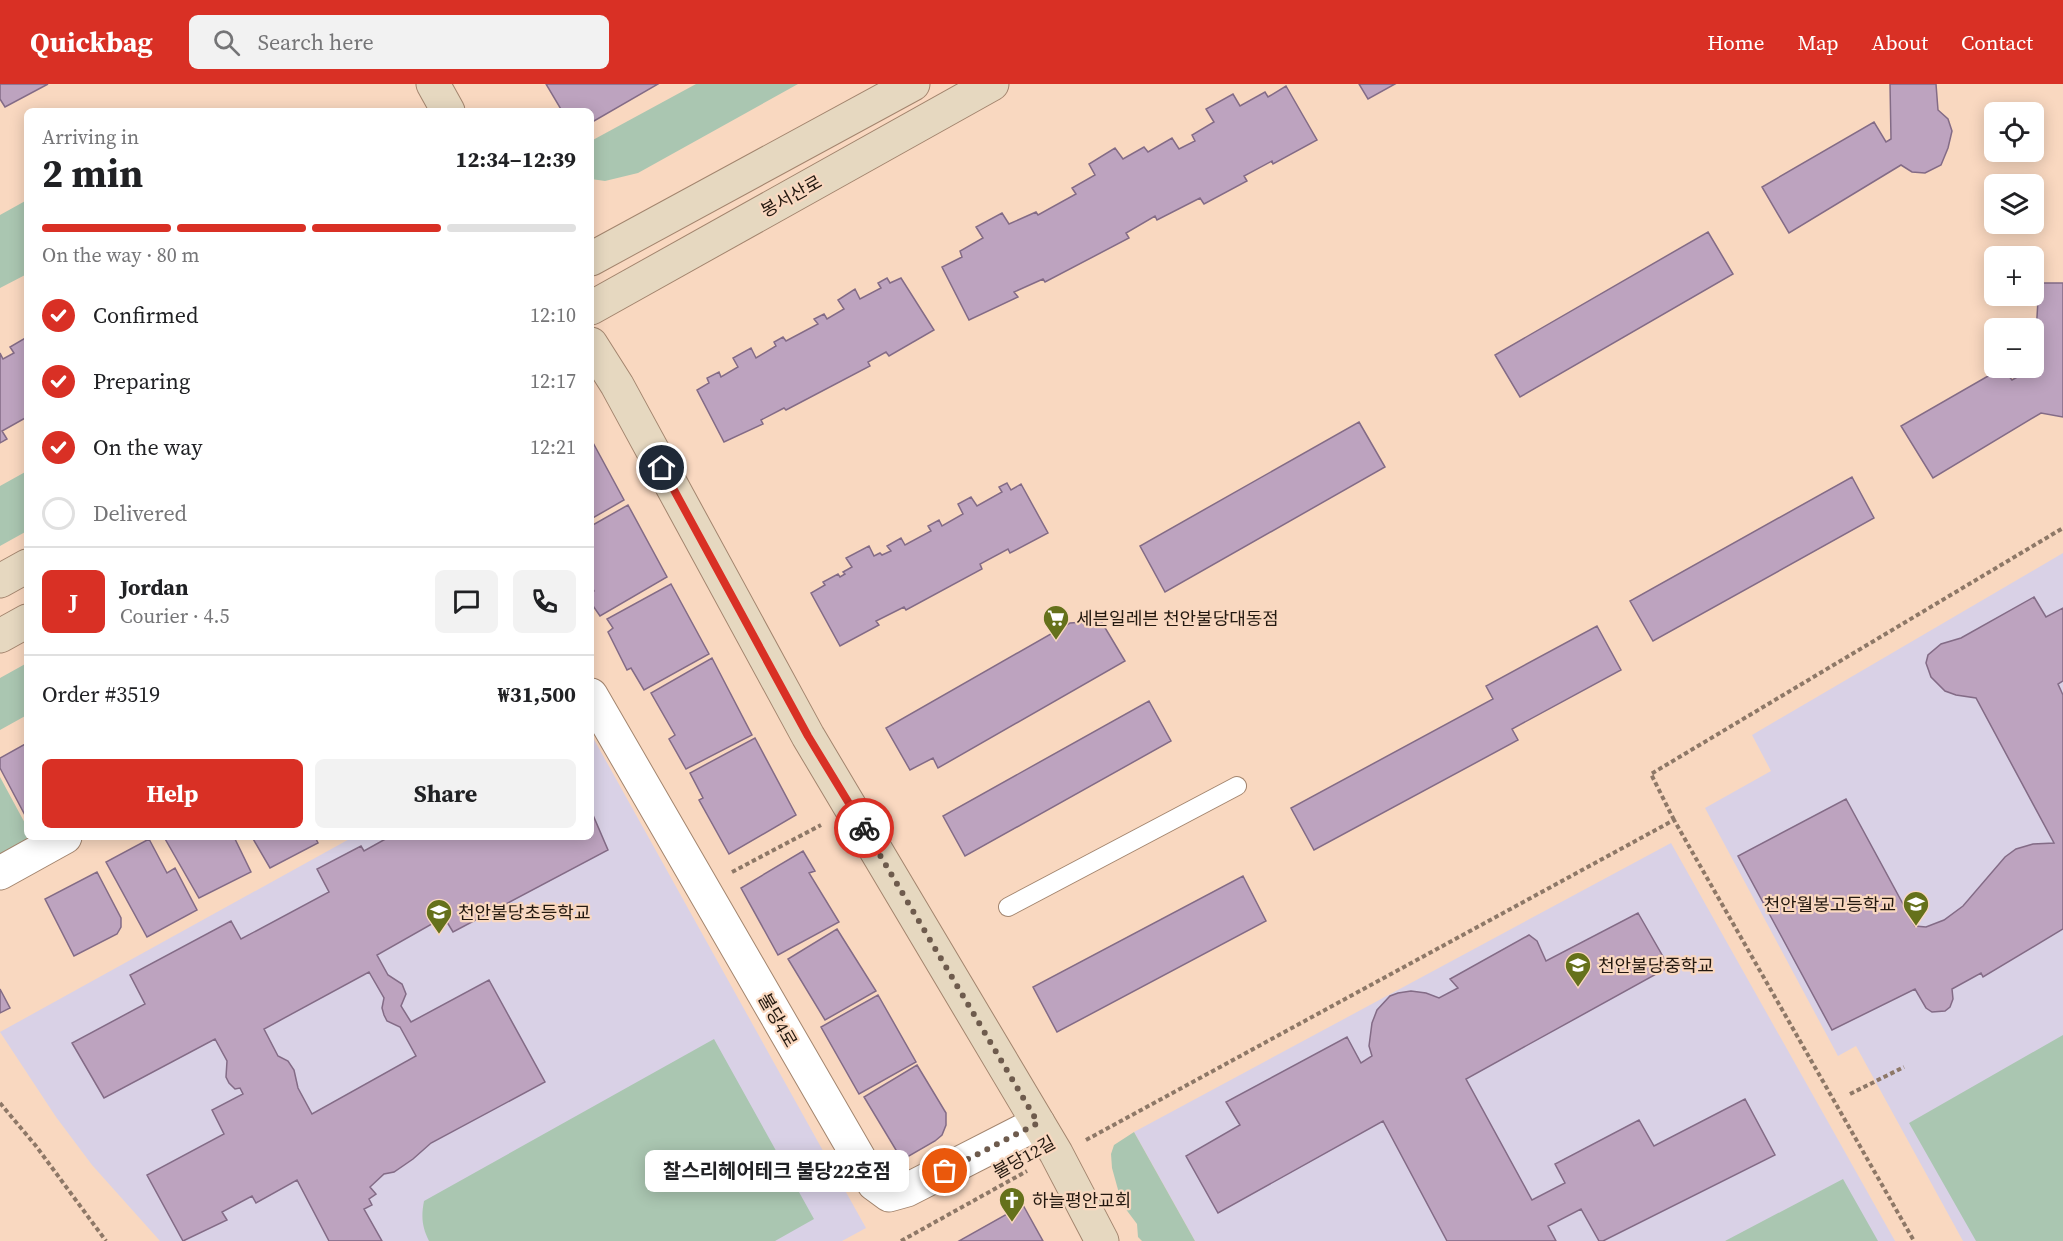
<!DOCTYPE html>
<html lang="en">
<head>
<meta charset="utf-8">
<style>
  body { margin:0; font-family:"Source Serif 4","Noto Sans KR",serif; background:#f2f2f2; color:#202124; height:100vh; display:flex; flex-direction:column; font-size:22px; white-space:nowrap }
  * { box-sizing:border-box; margin:0 }
  p { font-size:20px; color:#757577 }
  .icon { flex:none; width:33px; height:33px; fill:none; stroke:currentColor; stroke-width:2; stroke-linecap:round; stroke-linejoin:round }
  .map { position:relative; flex:1; overflow:hidden }
  .drawer { position:absolute; left:24px; top:24px; width:570px; height:732px; display:flex; flex-direction:column; background:#fff; border-radius:9px; box-shadow:0 3px 15px #0003 }
  .drawer>* { flex:none }
  .tools { position:absolute; left:1984px; top:18px; display:grid; gap:12px }
  .tools a { display:grid; place-items:center; width:60px; height:60px; border-radius:9px; background:#fff; box-shadow:0 3px 15px #0003; font-size:30px }
  .pin { position:absolute; display:grid; place-items:center; width:51px; height:51px; color:#fff; margin:-26px; border:3px solid #fff; border-radius:50%; box-shadow:0 2px 6px #0007 }
  .courier { position:absolute; display:grid; place-items:center; width:60px; height:60px; margin:-30px; border:4px solid #d93025; border-radius:50%; background:#fff; color:#222; box-shadow:0 2px 8px #0007 }
  .bubble { position:absolute; height:42px; border-radius:9px; background:#fff; box-shadow:0 3px 15px #0003; font-size:20px; font-weight:700; line-height:42px; text-align:center }
  .overview em { font-style:normal; font-weight:700 }
  .overview div { display:flex; flex-direction:column-reverse }
  .overview { display:flex; align-items:center; justify-content:space-between; height:102px; padding:0 18px }
  h1 { font-size:39px; font-weight:700; line-height:45px }
  .bar { display:grid; grid-template-columns:repeat(4,1fr); gap:9px 6px; align-content:center; height:72px; padding:0 18px }
  .bar i { height:8px; border-radius:4px; background:#e0e0e0 }
  .bar .current { background:#d93025 }
  .bar p { grid-column:span 4 }
  .line { display:flex; align-items:center; gap:15px; padding:0 18px; border-top:2px solid #e0e0e0 }
  .line div { flex:1 }
  .round { display:grid; place-items:center; flex:none; width:63px; height:63px; border-radius:9px; background:#f2f2f2 }
  ol { padding:0 18px; list-style:none }
  li { display:flex; align-items:center; gap:18px; height:66px }
  li p { margin-inline-start:auto }
  li .icon { padding:6px; border-radius:50%; background:#d93025; color:#fff; stroke-width:4 }
  li:last-child { color:#757577 }
  li i { width:33px; height:33px; border:3px solid #e0e0e0; border-radius:50% }
  .action { display:flex; gap:12px; margin-top:auto; padding:12px 18px }
  .action a { flex:1; height:69px; border-radius:9px; background:#d93025; color:#fff; font-size:24px; font-weight:700; line-height:69px; text-align:center }
  .action a+a { background:#f2f2f2; color:#202124 }
  header { display:flex; align-items:center; gap:36px; box-sizing:border-box; height:84px; padding:0 30px; background:#d93025; color:#fff }
  header strong { font-size:28px }
  nav { display:flex; gap:33px; margin-inline-start:auto; font-size:21px }
  .search { width:420px; height:54px; background:#f2f2f2; display:flex; align-items:center; gap:15px; box-sizing:border-box; padding:0 21px; border-radius:9px; color:#757577; font-size:22px }
  .map>svg:first-child { display:block }
</style>
</head>
<body>
<header>
<strong>Quickbag</strong>
<div class="search"><svg class="icon" aria-label="search" viewBox="0 0 24 24"><circle cx="10" cy="10" r="6"/><path d="M15 15l6 6"/></svg>Search here</div>
<nav><a>Home</a><a>Map</a><a>About</a><a>Contact</a></nav>
</header>
<div class="map">
<svg width="2063" height="1157" viewBox="0 0 2063 1157">
  <rect width="100%" height="100%" fill="#f9d8c0"/>
  <path fill="#d9d1e6" d="M2063,469V1157H1963L1856,962L1838,972L1705,724L1771,687L1752,651Z
    M591,650L866,1144L842,1157H160L92,1081L56,1033L0,948L353,753H591Z
    M1671,759L1895,1157H1195L1134,1048Z"/>
  <path fill="#aac6b1" d="M696,0H798L638,89L605,97L591,95V57Z
    M27,116V190L0,204V131Z
    M27,387V447L0,462V402Z
    M27,579V631L0,646V594Z
    M0,693L27,743V753H33L0,771Z
    M2063,951V1157H1976L1909,1039Z
    M714,955L814,1135L775,1157H429C422,1143 421,1133 424,1117Z
    M1134,1048L1195,1157H1142L1138,1153L1137,1140L1122,1120L1112,1084L1111,1070L1114,1061Z
    M1843,1095L1878,1157H1725Z"/>
  <path fill="#bda3bf" stroke="#836b86" stroke-width="1.5" fill-rule="evenodd" d="M0,0H48L5,23L0,15Z
    M546,0H658L594,37H591V27H562Z
    M1359,0H1395L1368,15Z
    M1890,0H1936L1938,26L1948,35L1952,47L1948,64L1941,81L1925,89L1912,88L1901,81L1789,149L1762,103L1874,38L1886,58L1891,55Z
    M1286,2L1317,56L1273,80L1272,77L1244,92L1247,97L1204,120L1200,114L1157,136L1155,132L1126,149L1129,154L1045,198L1043,195L1014,208L1018,213L969,236L942,183L962,173L960,167L983,154L976,143L1002,129L1009,140L1036,128L1038,131L1076,110L1072,104L1095,91L1089,80L1115,64L1123,75L1144,63L1148,68L1172,54L1179,65L1195,57L1192,51L1214,38L1206,25L1233,10L1240,22L1265,8L1268,13Z
    M1708,148L1733,190L1520,313L1495,271Z
    M887,194L890,199L901,194L934,246L889,272L886,268L868,278L870,282L786,326L784,324L761,336L763,340L724,358L697,306L709,299L707,294L719,288L721,293L738,283L733,274L751,264L756,274L776,262L774,258L783,253L786,257L818,240L814,235L824,230L827,235L844,225L838,216L855,205L860,215L881,204L878,199Z
    M2039,199H2063V333L2041,329L1933,394L1901,342L2002,284L2012,296L2034,284Z
    M27,253V333L2,347L7,355L0,359V269L3,275L14,269L10,263Z
    M1359,338L1385,383L1165,508L1140,462Z
    M591,355L624,416L591,435Z
    M1852,393L1874,434L1653,557L1630,517Z
    M1007,399L1011,406L1021,400L1048,449L1010,469L1008,465L980,480L982,485L906,526L904,523L876,537L879,541L840,562L811,509L825,501L823,498L838,490L840,493L845,490L843,488L852,483L846,474L869,462L874,472L880,469L882,471L891,467L887,462L901,454L905,461L931,447L928,442L939,436L942,442L963,430L958,420L971,413L977,422L1002,408L999,403Z
    M628,421L667,493L600,532L591,519V509L594,507L591,501V442Z
    M671,500L709,570L644,606L631,584L627,586L608,548L613,544L607,535Z
    M2034,513L2046,533L2063,524V597L2058,600L2063,611V845L1983,893L1981,889L1952,905L1953,915L1950,923L1945,927L1932,928L1926,924L1915,905L1832,946L1738,772L1846,715L1915,842L1926,843L1944,836L1963,822L2005,773L2016,765L2033,760L2054,759L1976,614L1956,611L1945,607L1931,593L1926,579L1928,571L1941,560L1961,554Z
    M1101,537L1125,577L938,684L933,674L910,686L886,644L1070,539Z
    M1597,542L1621,586L1512,645L1518,656L1314,766L1291,724L1493,615L1486,602Z
    M712,574L752,651L686,685L669,655L675,651L651,609Z
    M1149,617L1171,657L965,772L943,732Z
    M755,654L796,731L729,770L699,716L703,714L690,689Z
    M27,659V735L0,684V674Z
    M591,712L593,731L608,766L453,848L444,833L377,871L388,891L402,900L406,910L401,922L411,938L489,896L545,998L431,1059L413,1075L394,1088L384,1090L370,1103L376,1110L369,1115L372,1121L364,1125L382,1157H329L297,1096L256,1119L252,1112L222,1128L227,1136L183,1157L147,1091L224,1050L212,1026L243,1010L240,1004L235,1005L229,999L226,993L227,977L215,955L104,1014L72,959L145,920L130,891L231,837L241,855L329,808L317,785L361,762L364,767L389,753H591ZM369,888L384,914L382,924L384,931L387,937L400,943L416,972L312,1030L298,1004L294,986L288,977L278,972L264,945Z
    M164,753H234L251,788L199,814Z
    M252,753H315L318,759L270,784Z
    M149,755L167,789L175,784L197,826L147,853L106,778Z
    M803,767L815,787L809,789L839,838L778,871L741,804Z
    M97,788L121,834V843L117,850L74,872L45,815Z
    M1243,792L1266,837L1057,948L1033,903Z
    M1638,829L1669,883L1466,995L1532,1116L1565,1099L1555,1080L1639,1036L1654,1062L1745,1015L1775,1071L1603,1157H1599L1581,1125L1548,1142L1556,1157H1447L1383,1037L1218,1129L1186,1072L1240,1041L1226,1018L1347,953L1361,979L1372,972L1369,962L1372,939L1377,926L1390,912L1398,909L1411,907L1426,909L1439,914L1458,904L1450,895L1529,851L1537,857L1546,877Z
    M837,845L876,907L825,936L788,875Z
    M0,905L10,924L0,929Z
    M878,911L916,978L859,1010L821,943Z
    M917,981L946,1029V1041L942,1051L935,1057L902,1076L864,1013Z
    M1023,1121L1043,1157H959Z"/>
  <g fill="none" stroke-linecap="round" stroke-linejoin="round">
    <g stroke="#a3856e" stroke-width="20">
      <path id="lane" d="M1008,823L1237,702"/>
    </g>
    <g stroke="#a3856e" stroke-width="35">
      <path id="street" d="M591,611L874,1100L889,1111L907,1106L1038,1039
        M0,789L65,753"/>
    </g>
    <g stroke="#a3856e" stroke-width="35">
      <path id="secondary" d="M433,0L448,27
        M591,175L913,0
        M591,224L992,0
        M591,260L617,301L808,652L1056,1069L1102,1157
        M0,497L27,482
        M0,552L27,537"/>
    </g>
    <path stroke="#8e7867" stroke-width="4" stroke-dasharray="4.5 3" stroke-linecap="butt" d="M1674,736L1651,690L2063,444
      M732,788L821,741
      M1850,1010L1904,983
      M0,1019L36,1062L106,1157
      M1086,1056L1674,736L1914,1157
      M901,1157L1027,1087"/>
    <use href="#lane" stroke="#fff" stroke-width="18"/>
    <use href="#street" stroke="#fff" stroke-width="33"/>
    <use href="#secondary" stroke="#e6d8c0" stroke-width="33"/>
  </g>
  <g fill="none" stroke-linecap="round" stroke-linejoin="round">
    <path stroke="#6e5b4d" stroke-width="6" stroke-dasharray="0 10.8" d="M864,744L1038,1039L945,1087"/>
    <path stroke="#d93025" stroke-width="8" d="M662,384L808,652L864,744"/>
  </g>
  <defs>
    <g id="supermarket-pin" transform="scale(1.35)"><path d="M0 17L-7.5 6A9.5 9.5 0 1 1 7.5 6Z" fill="#65711b" stroke="#f9d8c0"/><path d="M-6-5.5h2.5l.6 2H6L4.5 2H-2.5L-4.4-4H-6ZM-1.5 3.2a1.3 1.3 0 1 0 .1 0ZM3 3.2a1.3 1.3 0 1 0 .1 0Z" fill="#fff"/></g>
    <g id="school-pin" transform="scale(1.35)"><path d="M0 17L-7.5 6A9.5 9.5 0 1 1 7.5 6Z" fill="#65711b" stroke="#f9d8c0"/><path d="M0-5L7-2L0 1L-7-2ZM-4 1L0 2.5L4 1V4Q0 6-4 4Z" fill="#fff"/></g>
    <g id="church-pin" transform="scale(1.35)"><path d="M0 17L-7.5 6A9.5 9.5 0 1 1 7.5 6Z" fill="#65711b" stroke="#f9d8c0"/><path d="M-1.2-6h2.4v3.5h3.3v2.4h-3.3V6h-2.4V-.1h-3.3v-2.4h3.3Z" fill="#fff"/></g>
  </defs>
  <g fill-rule="evenodd">
    <use href="#supermarket-pin" x="1056" y="534"/>
    <use href="#school-pin" x="1916" y="820"/>
    <use href="#school-pin" x="439" y="828"/>
    <use href="#school-pin" x="1578" y="881"/>
    <use href="#church-pin" x="1012" y="1116"/>
  </g>
  <g text-anchor="middle" dominant-baseline="central" stroke-width="4.5" stroke-linejoin="round" paint-order="stroke">
    <g font-size="18" fill="#23180f" stroke="#f9d8c0">
      <text transform="translate(791 112) rotate(-29)">봉서산로</text>
      <text transform="translate(778 936) rotate(60)">불당4로</text>
      <text transform="translate(1024 1073) rotate(-29)">불당12길</text>
    </g>
    <g font-size="18" fill="#23180f" stroke="#f9d8c0" text-anchor="start">
      <text x="1076" y="534">세븐일레븐 천안불당대동점</text>
      <text x="1896" y="820" text-anchor="end">천안월봉고등학교</text>
      <text x="458" y="828">천안불당초등학교</text>
      <text x="1598" y="881">천안불당중학교</text>
      <text x="1032" y="1116">하늘평안교회</text>
    </g>
  </g>
</svg>
<div class="tools">
<a><svg class="icon" aria-label="locate" viewBox="0 0 24 24"><circle cx="12" cy="12" r="6"/><path d="M12 2v4M12 18v4M2 12h4M18 12h4"/></svg></a>
<a><svg class="icon" aria-label="layers" viewBox="0 0 24 24"><path d="M12 4l9 5-9 5-9-5zM3 14l9 5 9-5"/></svg></a>
<a>+</a>
<a>−</a>
</div>
<div class="pin" style="left:945px;top:1087px;background:#ea580c"><svg class="icon" aria-label="bag" viewBox="0 0 24 24"><path d="M5 8h14l-1 12H6zM9 8a3 3 0 0 1 6 0"/></svg></div>
<div class="pin" style="left:662px;top:384px;background:#1f2937"><svg class="icon" aria-label="home" viewBox="0 0 24 24"><path d="M3 11l9-7 9 7M6 9v11h12V9"/></svg></div>
<div class="courier" style="left:864px;top:744px"><svg class="icon" aria-label="bike" viewBox="0 0 24 24"><circle cx="6" cy="16" r="4"/><circle cx="18" cy="16" r="4"/><path d="M6 16l4-8h5l3 8M10 8l3 8H6M13 5h3"/></svg></div>
<div class="bubble" style="left:645px;top:1066px;width:264px">찰스리헤어테크 불당22호점</div>
<section class="drawer">
<div class="overview"><div><h1>2 min</h1><p>Arriving in</p></div><em>12:34–12:39</em></div>
<div class="bar"><i class="current"></i><i class="current"></i><i class="current"></i><i></i><p>On the way · 80 m</p></div>
<ol>
<li><svg class="icon" aria-label="check" viewBox="0 0 24 24"><path d="M5 12l5 5 9-10"/></svg>Confirmed<p>12:10</p></li>
<li><svg class="icon" aria-label="check" viewBox="0 0 24 24"><path d="M5 12l5 5 9-10"/></svg>Preparing<p>12:17</p></li>
<li><svg class="icon" aria-label="check" viewBox="0 0 24 24"><path d="M5 12l5 5 9-10"/></svg>On the way<p>12:21</p></li>
<li><i></i>Delivered</li>
</ol>
<div class="line" style="height:108px"><b class="round" style="background:#d93025;color:#fff">J</b><div><b>Jordan</b><p>Courier · 4.5</p></div><a class="round"><svg class="icon" aria-label="chat" viewBox="0 0 24 24"><path d="M4 5h16v11H9l-5 4z"/></svg></a><a class="round"><svg class="icon" aria-label="phone" viewBox="0 0 24 24"><path d="M5 4h4l2 5-3 2q2 4 5 5l2-3 5 2v4C11 20 4 13 5 4z"/></svg></a></div>
<div class="line" style="height:78px"><div>Order #3519</div><b>₩31,500</b></div>
<div class="action"><a>Help</a><a>Share</a></div>
</section>
</div>
</body>
</html>
